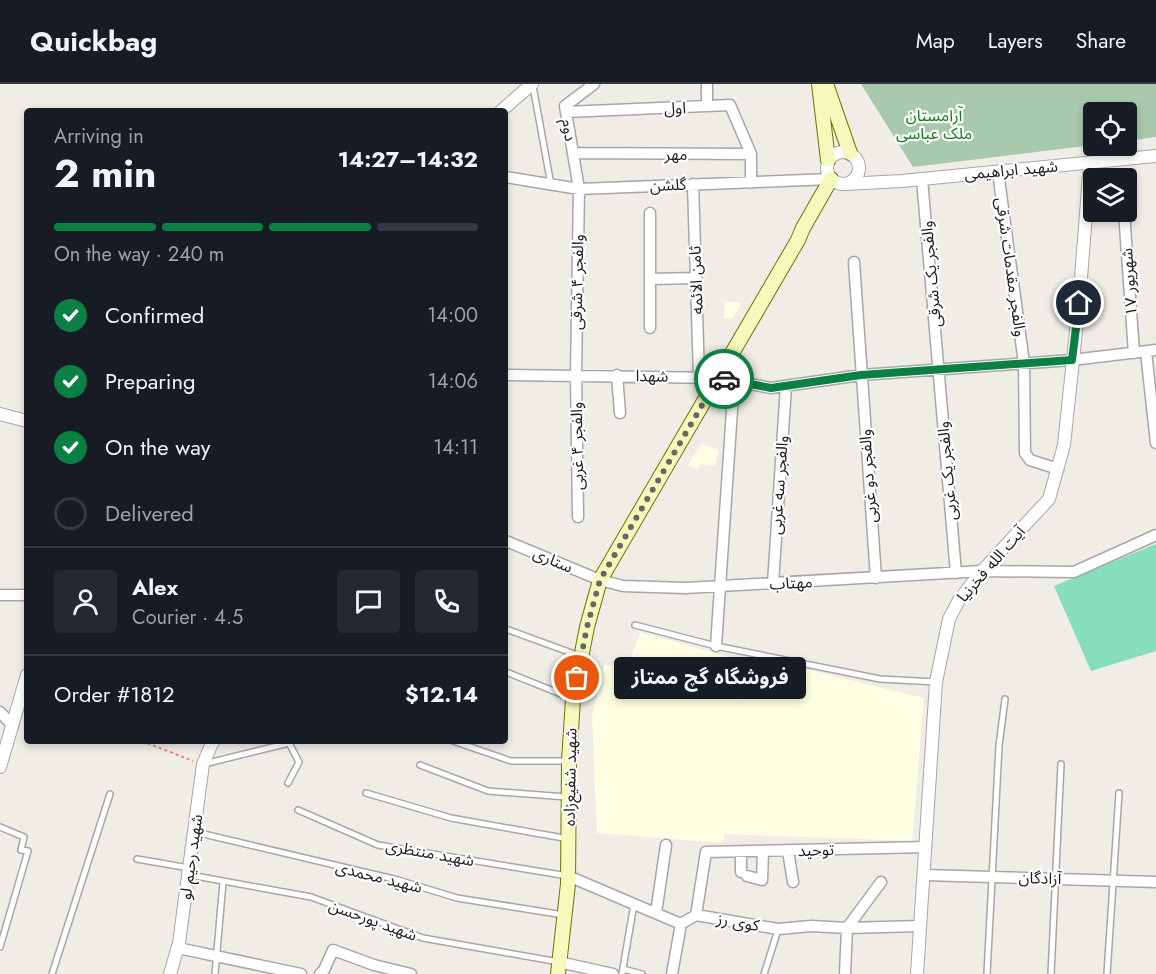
<!DOCTYPE html>
<html lang="en">
<head>
<meta charset="utf-8">
<style>
  body { margin:0; font-family:Jost,"Noto Sans Arabic",sans-serif; background:#242831; color:#f1f3f6; height:100vh; display:flex; flex-direction:column; font-size:22px; white-space:nowrap }
  * { box-sizing:border-box; margin:0 }
  p { font-size:20px; color:#9ea1a6 }
  .icon { flex:none; width:33px; height:33px; fill:none; stroke:currentColor; stroke-width:2; stroke-linecap:round; stroke-linejoin:round }
  .map { position:relative; flex:1; overflow:hidden }
  .side { position:absolute; left:24px; top:24px; width:484px; height:636px; display:flex; flex-direction:column; background:#171b24; border-radius:6px; box-shadow:0 3px 9px #0003 }
  .side>* { flex:none }
  .tools { position:absolute; left:1083px; top:18px; display:grid; gap:12px }
  .tools a { display:grid; place-items:center; width:54px; height:54px; border-radius:6px; background:#171b24; box-shadow:0 3px 9px #0003; font-size:30px }
  .pin { position:absolute; display:grid; place-items:center; width:51px; height:51px; color:#fff; margin:-26px; border:3px solid #fff; border-radius:50%; box-shadow:0 2px 6px #0007 }
  .courier { position:absolute; display:grid; place-items:center; width:60px; height:60px; margin:-30px; border:4px solid #0b8043; border-radius:50%; background:#fff; color:#222; box-shadow:0 2px 8px #0007 }
  .bubble { position:absolute; height:42px; border-radius:6px; background:#171b24; box-shadow:0 3px 9px #0003; font-size:20px; font-weight:700; line-height:42px; text-align:center }
  .head em { font-style:normal; font-weight:700 }
  .head div { display:flex; flex-direction:column-reverse }
  .head { display:flex; align-items:center; justify-content:space-between; height:102px; padding:0 30px }
  h1 { font-size:39px; font-weight:700; line-height:45px }
  .bar { display:grid; grid-template-columns:repeat(4,1fr); gap:9px 6px; align-content:center; height:72px; padding:0 30px }
  .bar i { height:8px; border-radius:4px; background:#363941 }
  .bar .on { background:#0b8043 }
  .bar p { grid-column:span 4 }
  .line { display:flex; align-items:center; gap:15px; padding:0 30px; border-top:2px solid #363941 }
  .line div { flex:1 }
  .round { display:grid; place-items:center; flex:none; width:63px; height:63px; border-radius:6px; background:#242831 }
  ol { padding:0 30px; list-style:none }
  li { display:flex; align-items:center; gap:18px; height:66px }
  li p { margin-inline-start:auto }
  li .icon { padding:6px; border-radius:50%; background:#0b8043; color:#fff; stroke-width:4 }
  li:last-child { color:#9ea1a6 }
  li i { width:33px; height:33px; border:3px solid #363941; border-radius:50% }
  header { display:flex; align-items:center; gap:36px; box-sizing:border-box; height:84px; padding:0 30px; background:#171b24; border-bottom:2px solid #363941 }
  header strong { font-size:28px }
  nav { display:flex; gap:33px; margin-inline-start:auto; font-size:21px }
  .map>svg:first-child { display:block }
</style>
</head>
<body>
<header>
<strong>Quickbag</strong>
<nav><a>Map</a><a>Layers</a><a>Share</a></nav>
</header>
<div class="map">
<svg width="1156" height="890" viewBox="0 0 1156 890">
  <rect width="100%" height="100%" fill="#f0ede7"/>
  <path fill="#fefee2" d="M725,217L742,219L732,235L724,234Z
    M701,360L719,366L715,382L701,380L696,385L688,381Z
    M641,548L749,579L741,626L752,572L924,614L912,757L724,750L723,759L597,749L592,633L604,581L627,582Z"/>
  <path fill="#a8c9ad" d="M861,0H1156V53L1127,57L1126,28H1094L1093,61L913,83Z"/>
  <path fill="#86debc" d="M1156,460V567L1091,587L1054,502Z"/>
  <g fill="none" stroke-linecap="round" stroke-linejoin="round">
    <g stroke="#a7a7a7" stroke-width="8">
      <path id="service" d="M533,2L551,101
        M635,541L716,562L880,595L936,598
        M506,545L580,572
        M506,588L571,614
        M453,657L511,677H568
        M204,680L289,659L299,678L288,699
        M420,681L488,707L566,713
        M366,709L451,734L569,755
        M298,726L378,761L568,792
        M0,743L24,753L21,766L28,767L0,863
        M195,748L398,796L457,814L564,831
        M137,775L189,784
        M190,791L311,813L423,854L559,878
        M623,885L642,890
        M52,890L110,710
        M215,890L223,798
        M622,890L634,820
        M764,890L778,846
        M987,890L999,662L1005,615
        M1051,890L1061,680
        M1107,890L1119,709"/>
    </g>
    <g stroke="#a7a7a7" stroke-width="13">
      <path id="minor" d="M707,0V22
        M566,28L730,21L751,70
        M573,69L751,70V99
        M998,88L1024,279L1025,369L1030,376L1058,385
        M506,93L579,105L831,95
        M922,95L956,489
        M693,100L699,293
        M1124,128L1134,269
        M650,129V244
        M854,178L876,494
        M650,195L696,194
        M1146,268L1156,359
        M506,291L718,294L771,304L861,291L1072,276L1156,266
        M617,291L620,329
        M578,433L576,290L579,105L565,22L594,0
        M506,457L600,496L623,502L686,504L982,487L1074,488L1156,451
        M773,500L786,302
        M0,511H27
        M716,562L734,297
        M0,628L13,642
        M788,767L793,798
        M741,768V788
        M924,791L1156,798
        M568,792L681,840L696,831L778,845L811,842L847,844L920,842
        M747,792L762,796L763,767
        M656,829L666,761
        M696,831L706,768L926,763
        M178,864L301,890
        M559,878L613,890
        M320,890L324,886L333,866L374,881L411,890
        M672,890L681,840
        M845,890L847,844L881,798"/>
    </g>
    <g stroke="#a7a7a7" stroke-width="14">
      <path id="tertiary" d="M501,27L532,0
        M827 84a16 16 0 1 1 32 0a16 16 0 1 1-32 0Z
        M845,100L902,97L1156,72
        M0,330L27,337
        M0,683L27,591
        M170,890L179,859L203,680L213,657
        M917,890L936,598L949,535L959,516L982,487L1049,415L1064,361L1079,219L1090,79"/>
    </g>
    <g stroke="#6a7707" stroke-width="16">
      <path id="secondary" d="M819,0L828,76
        M826,0L850,69
        M558,890L568,800L569,677L573,615L587,543L600,496L798,156L803,144L831,95"/>
    </g>
    <path stroke="#f77f71" stroke-width="2" stroke-dasharray="3 3" stroke-linecap="butt" d="M142,657L193,677"/>
    <use href="#service" stroke="#fff" stroke-width="5"/>
    <use href="#minor" stroke="#fff" stroke-width="10"/>
    <use href="#tertiary" stroke="#fff" stroke-width="12"/>
    <use href="#secondary" stroke="#f5f9bc" stroke-width="14"/>
  </g>
  <g fill="none" stroke-linecap="round" stroke-linejoin="round">
    <path stroke="#696866" stroke-width="6" stroke-dasharray="0 10.8" d="M577,594L587,543L600,496L718,294L724,295"/>
    <path stroke="#0b8043" stroke-width="8" d="M724,295L771,304L861,291L1072,276L1079,219"/>
  </g>
  <g text-anchor="middle" dominant-baseline="central" stroke-width="4.5" stroke-linejoin="round" paint-order="stroke">
    <g font-size="16" fill="#202020" stroke="#fff">
      <text transform="translate(675 24) rotate(-2)">اول</text>
      <text transform="translate(569 46) rotate(81)">دوم</text>
      <text x="676" y="70">مهر</text>
      <text transform="translate(1011 86) rotate(-5)">شهید ابراهیمی</text>
      <text transform="translate(668 101) rotate(-3)">گلشن</text>
      <text transform="translate(1011 183) rotate(82)">والفجر مقدمات شرقی</text>
      <text transform="translate(931 190) rotate(-95)">والفجر یک شرقی</text>
      <text transform="translate(696 196) rotate(-92)">ثامن الائمه</text>
      <text transform="translate(577 198) rotate(-89)">والفجر ۴ شرقی</text>
      <text transform="translate(1129 198) rotate(-94)">۱۷ شهریور</text>
      <text transform="translate(652 292) rotate(1)">شهدا</text>
      <text transform="translate(577 362) rotate(-91)">والفجر ۴ غربی</text>
      <text transform="translate(947 387) rotate(-95)">والفجر یک غربی</text>
      <text transform="translate(868 392) rotate(-94)">والفجر دو غربی</text>
      <text transform="translate(779 401) rotate(-86)">والفجر سه غربی</text>
      <text transform="translate(553 476) rotate(23)">ستاری</text>
      <text transform="translate(991 480) rotate(-49)">آیت الله فخرنیا</text>
      <text transform="translate(791 499) rotate(-3)">مهتاب</text>
      <text transform="translate(570 693) rotate(-89)">شهید شفیع‌زاده</text>
      <text transform="translate(816 766) rotate(-2)">توحید</text>
      <text transform="translate(430 769) rotate(10)">شهید منتظری</text>
      <text transform="translate(191 773) rotate(-82)">شهید رحیم لو</text>
      <text transform="translate(379 793) rotate(14)">شهید محمدی</text>
      <text transform="translate(1040 794) rotate(2)">آزادگان</text>
      <text transform="translate(373 836) rotate(20)">شهید پورحسن</text>
      <text transform="translate(738 838) rotate(10)">کوی رز</text>
    </g>
    <g font-size="16" fill="#0e7e18" stroke="#fff">
      <text x="934" y="31">آرامستان<tspan x="934" dy="18">ملک عباسی</tspan></text>
    </g>
  </g>
</svg>
<div class="tools">
<a><svg class="icon" aria-label="locate" viewBox="0 0 24 24"><circle cx="12" cy="12" r="6"/><path d="M12 2v4M12 18v4M2 12h4M18 12h4"/></svg></a>
<a><svg class="icon" aria-label="layers" viewBox="0 0 24 24"><path d="M12 4l9 5-9 5-9-5zM3 14l9 5 9-5"/></svg></a>
</div>
<div class="pin" style="left:577px;top:594px;background:#ea580c"><svg class="icon" aria-label="bag" viewBox="0 0 24 24"><path d="M5 8h14l-1 12H6zM9 8a3 3 0 0 1 6 0"/></svg></div>
<div class="pin" style="left:1079px;top:219px;background:#1f2937"><svg class="icon" aria-label="home" viewBox="0 0 24 24"><path d="M3 11l9-7 9 7M6 9v11h12V9"/></svg></div>
<div class="courier" style="left:724px;top:295px"><svg class="icon" aria-label="car" viewBox="0 0 24 24"><path d="M5 17H2v-5l4-1 3-4h7l3 4 3 1v5h-3M9 17h6M6 11h13"/><circle cx="7" cy="17" r="2"/><circle cx="17" cy="17" r="2"/></svg></div>
<div class="bubble" style="left:614px;top:573px;width:192px">فروشگاه گچ ممتاز</div>
<section class="side">
<div class="head"><div><h1>2 min</h1><p>Arriving in</p></div><em>14:27–14:32</em></div>
<div class="bar"><i class="on"></i><i class="on"></i><i class="on"></i><i></i><p>On the way · 240 m</p></div>
<ol>
<li><svg class="icon" aria-label="check" viewBox="0 0 24 24"><path d="M5 12l5 5 9-10"/></svg>Confirmed<p>14:00</p></li>
<li><svg class="icon" aria-label="check" viewBox="0 0 24 24"><path d="M5 12l5 5 9-10"/></svg>Preparing<p>14:06</p></li>
<li><svg class="icon" aria-label="check" viewBox="0 0 24 24"><path d="M5 12l5 5 9-10"/></svg>On the way<p>14:11</p></li>
<li><i></i>Delivered</li>
</ol>
<div class="line" style="height:108px"><a class="round"><svg class="icon" aria-label="person" viewBox="0 0 24 24"><circle cx="12" cy="8" r="4"/><path d="M4 21q1-7 8-7t8 7"/></svg></a><div><b>Alex</b><p>Courier · 4.5</p></div><a class="round"><svg class="icon" aria-label="chat" viewBox="0 0 24 24"><path d="M4 5h16v11H9l-5 4z"/></svg></a><a class="round"><svg class="icon" aria-label="phone" viewBox="0 0 24 24"><path d="M5 4h4l2 5-3 2q2 4 5 5l2-3 5 2v4C11 20 4 13 5 4z"/></svg></a></div>
<div class="line" style="height:78px"><div>Order #1812</div><b>$12.14</b></div>
</section>
</div>
</body>
</html>
